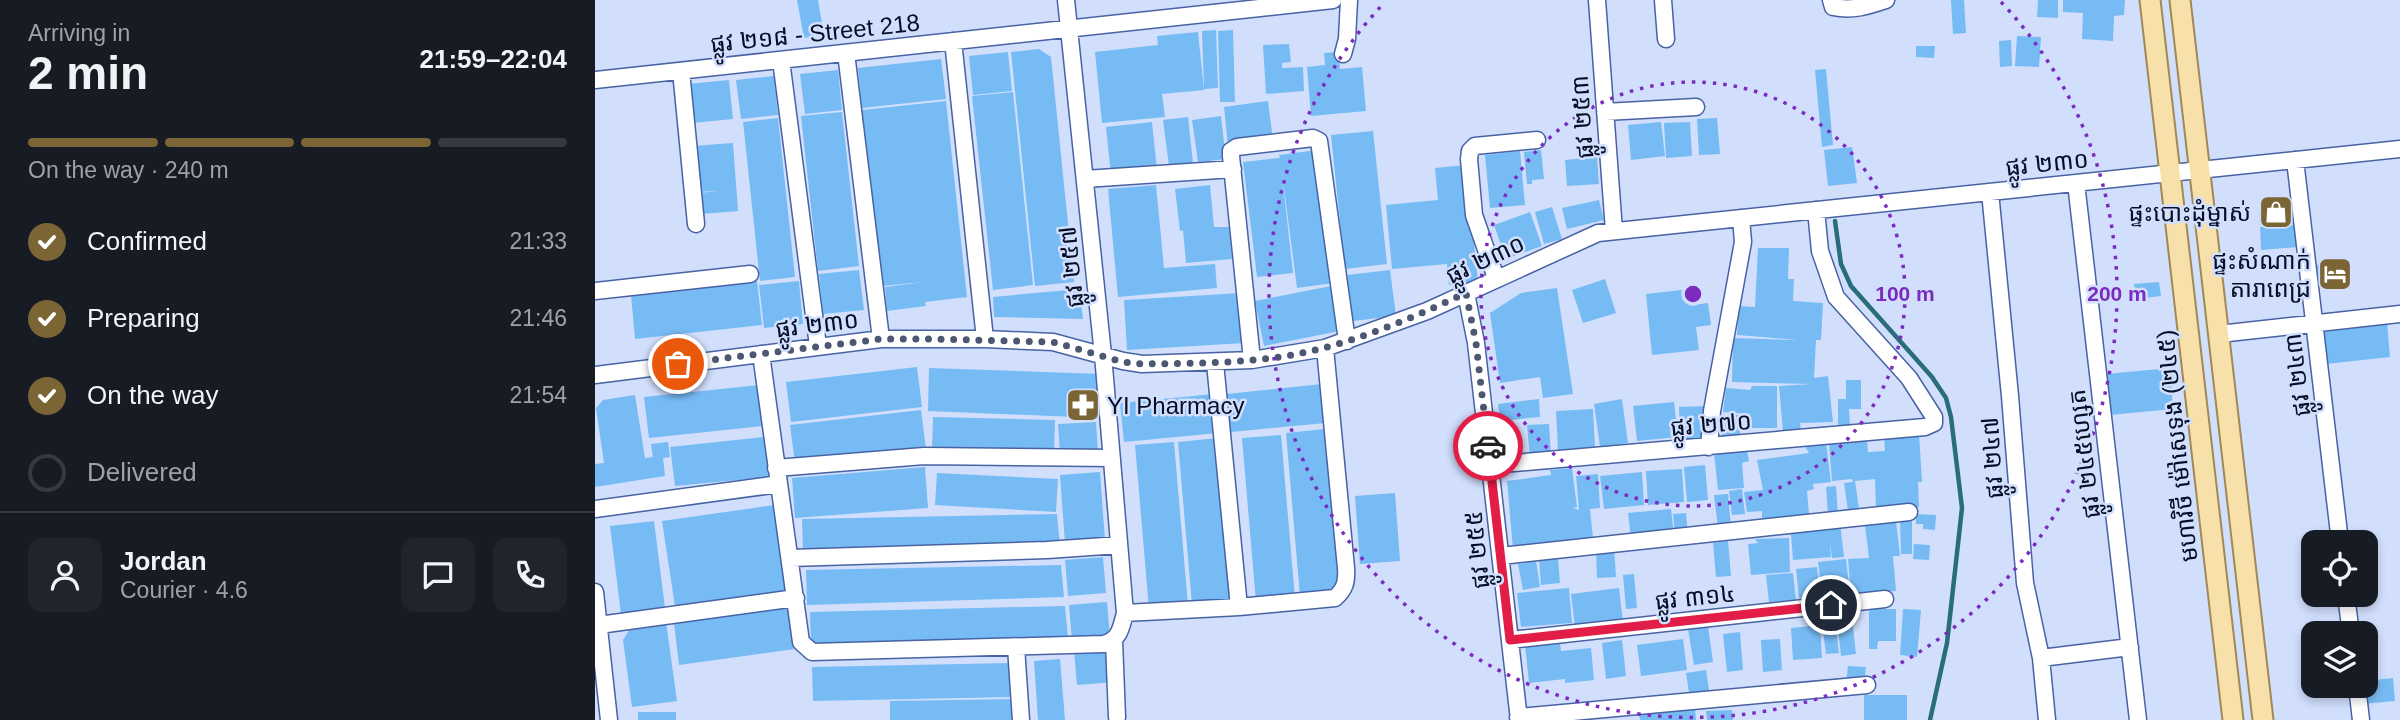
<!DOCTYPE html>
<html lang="en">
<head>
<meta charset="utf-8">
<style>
  body { margin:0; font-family:Arial,"Noto Sans Khmer",sans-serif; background:#20242c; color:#f1f3f6; height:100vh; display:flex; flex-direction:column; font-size:26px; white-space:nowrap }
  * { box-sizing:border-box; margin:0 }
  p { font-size:23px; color:#9ea1a6 }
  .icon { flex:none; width:38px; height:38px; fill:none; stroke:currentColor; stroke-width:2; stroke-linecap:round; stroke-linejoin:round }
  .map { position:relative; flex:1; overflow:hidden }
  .drawer { display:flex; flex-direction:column; background:#171b24; width:595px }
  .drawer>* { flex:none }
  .controls { position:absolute; left:1706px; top:530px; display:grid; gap:14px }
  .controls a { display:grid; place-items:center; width:77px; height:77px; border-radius:14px; background:#171b24; box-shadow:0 4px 10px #0003; font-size:35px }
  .pin { position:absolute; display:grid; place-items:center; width:60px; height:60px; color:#fff; margin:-30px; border:4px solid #fff; border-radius:50%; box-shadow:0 2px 7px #0007 }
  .courier { position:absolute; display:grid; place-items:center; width:70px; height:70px; margin:-35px; border:5px solid #e11d48; border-radius:50%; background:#fff; color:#222; box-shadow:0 2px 9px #0007 }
  .summary em { font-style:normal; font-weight:700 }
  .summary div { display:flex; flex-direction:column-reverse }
  .summary { display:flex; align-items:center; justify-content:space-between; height:119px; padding:0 28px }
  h1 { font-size:46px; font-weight:700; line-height:52px }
  .bar { display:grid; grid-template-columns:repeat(4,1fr); gap:10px 7px; align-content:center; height:84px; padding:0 28px }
  .bar i { height:9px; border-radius:5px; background:#363941 }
  .bar .on { background:#7b6535 }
  .bar p { grid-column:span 4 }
  .line { display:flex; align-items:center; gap:18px; padding:0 28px; border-top:2px solid #363941 }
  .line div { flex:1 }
  .round { display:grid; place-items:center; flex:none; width:74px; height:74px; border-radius:14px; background:#20242c }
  ol { padding:0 28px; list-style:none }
  li { display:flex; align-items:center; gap:21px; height:77px }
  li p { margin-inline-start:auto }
  li .icon { padding:7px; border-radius:50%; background:#7b6535; color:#fff; stroke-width:4 }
  li:last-child { color:#9ea1a6 }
  li i { width:38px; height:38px; border:4px solid #363941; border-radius:50% }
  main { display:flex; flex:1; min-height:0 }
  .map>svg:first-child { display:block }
</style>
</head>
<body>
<main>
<section class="drawer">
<div class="summary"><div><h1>2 min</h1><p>Arriving in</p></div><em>21:59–22:04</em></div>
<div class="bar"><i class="on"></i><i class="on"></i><i class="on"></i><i></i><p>On the way · 240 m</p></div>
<ol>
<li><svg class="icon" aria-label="check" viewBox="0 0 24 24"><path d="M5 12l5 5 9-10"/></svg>Confirmed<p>21:33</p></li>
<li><svg class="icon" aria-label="check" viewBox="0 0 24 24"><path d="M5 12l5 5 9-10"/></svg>Preparing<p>21:46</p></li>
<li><svg class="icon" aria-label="check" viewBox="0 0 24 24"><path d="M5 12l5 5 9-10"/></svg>On the way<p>21:54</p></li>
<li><i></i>Delivered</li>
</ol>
<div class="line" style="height:126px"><a class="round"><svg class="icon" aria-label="person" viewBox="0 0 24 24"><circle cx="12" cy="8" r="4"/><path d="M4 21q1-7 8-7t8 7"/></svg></a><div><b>Jordan</b><p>Courier · 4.6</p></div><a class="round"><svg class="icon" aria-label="chat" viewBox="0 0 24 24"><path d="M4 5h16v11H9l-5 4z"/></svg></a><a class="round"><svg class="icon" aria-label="phone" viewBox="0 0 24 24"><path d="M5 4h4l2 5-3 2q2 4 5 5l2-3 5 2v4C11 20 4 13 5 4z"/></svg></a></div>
</section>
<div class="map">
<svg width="1805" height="720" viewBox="0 0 1805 720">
  <rect width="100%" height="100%" fill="#d1dffd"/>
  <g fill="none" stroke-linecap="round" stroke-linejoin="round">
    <path stroke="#296c7b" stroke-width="4.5" d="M1240,221L1246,264L1256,286L1337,377L1351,398L1356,417L1367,508L1352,643L1335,720"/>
  </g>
  <path fill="#77bbf4" d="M202,0H223L229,35L209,38Z
    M1356,0H1369L1371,33L1358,34Z
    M1443,0H1463V18L1442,17Z
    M1468,0H1530L1529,15L1519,16L1518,41L1487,39L1488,13L1468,12Z
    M621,30L623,88L609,89L607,31Z
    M638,30L640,102H625L623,31Z
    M603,32L609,90L567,94L570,117L507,123L500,52L563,45L562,36Z
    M1422,36L1446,37L1444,67L1420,66Z
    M1416,40L1417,66L1405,67L1404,41Z
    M694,44L696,62L687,63V68L708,67L709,91L671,94L668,45Z
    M1321,46H1340L1339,58L1321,57Z
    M444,49L456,57L479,282L440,286L416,52Z
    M413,52L417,91L378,95L374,56Z
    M744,52L745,69L767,67L771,111L716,116L712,67L730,65L729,53Z
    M346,59L351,99L267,108L263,68Z
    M1231,69L1238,145L1227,147L1220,70Z
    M243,70L247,110L210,114L205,74Z
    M179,76L183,115L146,119L141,80Z
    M134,80L138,119L97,123L93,84Z
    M418,92L438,285L398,290L377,96Z
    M351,101L372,297L330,302L331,306L292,311L290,287L329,282L287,286L267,110Z
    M673,101L678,140L633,146L629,107Z
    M247,112L264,266L223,271L206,116Z
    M626,116L631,159L603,162L597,120Z
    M593,117L598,163L574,166L568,120Z
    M183,118L200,277L165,281L148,122Z
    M1122,118L1125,154L1104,155L1102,119Z
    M557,122L562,170L516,175L511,127Z
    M1066,122L1070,156L1036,160L1033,125Z
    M1095,122L1097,156L1071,158L1069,123Z
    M778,131L792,264L750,269L736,135Z
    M138,143L143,211L106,214L104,193L122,191L101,192L97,146Z
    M1257,147L1262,183L1233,186L1229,150Z
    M722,150L739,283L702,288L686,165L698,273L662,277L648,162L685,158L684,155Z
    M946,150L949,179L937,180V184H932L929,152Z
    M925,151L930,205L895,208L890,155Z
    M1002,157L1004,184L972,186L970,160Z
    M871,165L883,282L854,285L852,264L797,269L791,205L843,200L840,168Z
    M561,185L569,268L620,264L622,288L523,297L513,189Z
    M615,185L619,227H634L637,259L591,263L588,230L585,231L580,189Z
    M1004,200L1009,220L972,229L967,208Z
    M957,207L967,239L949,244L940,212Z
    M1702,208L1703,223L1665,225L1664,211Z
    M935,212L947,246L911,259L899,225Z
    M1702,225L1704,247L1666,250L1665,227Z
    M1163,248H1194L1193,279H1199L1198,301L1228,303L1226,340H1221L1219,378L1233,376L1238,422L1205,423L1206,430L1188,432L1184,386L1217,384L1137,382L1138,338L1203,340L1142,335L1144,306L1160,307Z
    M1752,261L1754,280L1724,284L1722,265Z
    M264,270L269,310L228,314L224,274Z
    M795,270L801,316L758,321L752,275Z
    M1010,279L1021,313L988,323L977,290Z
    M162,281L167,325L40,339L36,295Z
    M204,281L208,324L169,328L164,285Z
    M1564,282L1566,296L1541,299L1539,284Z
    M736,286L745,331L669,346L660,301Z
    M962,288L978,394L948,398L945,377L905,383L895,313L926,293Z
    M484,289L488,319L399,317L398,297Z
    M1095,289L1097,305L1113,303L1116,325L1101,327L1104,350L1057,355L1051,294Z
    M646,293L649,343L532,350L529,300Z
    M1792,322L1795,357L1731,364L1727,329Z
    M322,367L327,407L196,422L191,382Z
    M334,368L506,374L504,418L333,411Z
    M1575,368L1578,409L1515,415L1511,374Z
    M1251,380H1266V409H1254L1255,425H1243V399H1251Z
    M727,384L731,423L636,432L632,394Z
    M164,385L168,426L54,438L49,397Z
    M1157,386H1182V428H1155V414L1128,412L1131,388L1155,390Z
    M619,394L623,433L529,442L525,403Z
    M40,395L50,458L58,457L56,444L73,442L75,457L68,458L70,476L0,487V464L9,463L1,408L8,400Z
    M944,399L945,417L905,421L903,404Z
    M1027,399L1033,443L1005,447L999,404Z
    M1079,402L1083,437L1042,441L1038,406Z
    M1112,406L1113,441L1085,442L1084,407Z
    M998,409L1000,447L963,450L961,411Z
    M326,410L331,449L200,464L195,425Z
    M1127,415H1145V440H1127Z
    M338,417L460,420L459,454L337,451Z
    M501,422L503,453L465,454L463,424Z
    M954,424L956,457L935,458L932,425Z
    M730,429L745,593L705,596L691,433Z
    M1324,433L1327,482H1323L1324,507L1281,509L1280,479L1260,481L1264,509L1253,511L1249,483L1258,482L1257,479L1237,481L1234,443L1272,440L1273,452L1290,451L1289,436Z
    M686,435L700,598L661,602L647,438Z
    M170,437L174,477L80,486L75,447Z
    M623,438L637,602L597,605L583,442Z
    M579,442L593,605L554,609L540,445Z
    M1231,442L1236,482L1218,484L1219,489L1212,491L1214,514L1167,519V511L1152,512L1149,492L1168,490L1162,460L1214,453L1209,445Z
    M1152,450L1154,461L1147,463L1149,488L1123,490L1119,453Z
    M1110,465L1113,500L1092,502L1089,467Z
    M330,467L333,508L200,518L197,478Z
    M977,468L982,507L978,508L984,510L981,476L1003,474L1005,508L995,509L998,538L986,539L987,546L918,549L912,481L956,475L955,470Z
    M1087,469L1089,502L1053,505L1051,471Z
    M505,472L510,540L470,543L465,475Z
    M1047,472L1049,505L1009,509L1005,476Z
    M342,473L463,479L461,512L340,505Z
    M1241,486L1243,514L1233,515L1231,487Z
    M1147,489L1150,514L1137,515L1134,491Z
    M800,493L805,561L765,564L760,496Z
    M1133,494L1136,527L1123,528L1119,495Z
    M180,505L193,597L81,613L67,521Z
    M1076,509L1079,535L1036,539L1033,513Z
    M1091,513L1093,534L1080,535L1078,514Z
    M462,514L465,546L208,554L207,519Z
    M1321,514L1341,515L1340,530L1328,529V524H1321Z
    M1305,518H1317V554H1306Z
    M59,521L70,608L26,614L15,526Z
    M1301,521L1305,556H1298L1301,591L1256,594L1253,559L1274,558L1270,525Z
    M1245,523L1249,557L1237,558L1235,541L1236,557L1198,560L1196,534L1186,535L1185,530Z
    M1194,538L1195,572L1156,575L1153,544L1163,543L1160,539Z
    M1133,541L1136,576L1121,577L1118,543Z
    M1319,544L1335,545L1334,560L1318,559Z
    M1019,547L1021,577L1002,578L1001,548Z
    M508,557L511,593L473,596L470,560Z
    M963,558L965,583L946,585L944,560Z
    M1251,559L1255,593L1227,596L1223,562Z
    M941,561L945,587L928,590L923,564Z
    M466,565L469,597L212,605L211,570Z
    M1222,567L1225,597L1204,598L1201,569Z
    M1198,573L1201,600L1174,602L1171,575Z
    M1039,574L1042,608L1031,609L1028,575Z
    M974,588L977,623L926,627L922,593Z
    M1024,588L1028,622L980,627L976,594Z
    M512,602L515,638L477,641L474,605Z
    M470,606L473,638L216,646L215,612Z
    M194,608L200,649L84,665L79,623Z
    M1274,609H1301V641H1283L1282,649H1274Z
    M1308,609L1326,610L1322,657L1305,655Z
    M1257,618L1261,654L1246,656L1242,619Z
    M1240,621L1244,653L1231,654L1227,623Z
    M71,622L82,701L37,707L28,640L36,627Z
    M1225,625L1227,658L1198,660L1196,628Z
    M1113,626L1118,662L1099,665L1093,629Z
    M1145,632L1148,670L1132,672L1128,634Z
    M1088,639L1092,670L1046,676L1042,645Z
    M1185,639L1187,670L1168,672L1166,640Z
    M1027,640L1031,676L1011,679L1007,643Z
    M965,642L966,651L996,648L999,680L970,683V679L934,683L930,645Z
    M517,647L520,682L482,685L479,650Z
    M465,659L470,720H443L439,661Z
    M416,663L417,697L218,701L217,667Z
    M1253,666L1271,667L1269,685L1251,684Z
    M1111,670L1115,696L1095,699L1091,673Z
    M1798,678L1800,701L1768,704L1766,686H1771V681Z
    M1269,695H1312V720H1269Z
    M422,699L423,720H295V701Z
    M1100,708L1101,720H1045L1044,713Z
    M1137,710L1138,720H1112L1111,711Z
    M43,712H81V720H43Z"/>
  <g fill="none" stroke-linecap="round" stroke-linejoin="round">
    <g stroke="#4763a3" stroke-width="19">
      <path id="minor" d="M1002,0L1019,231
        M1068,0L1071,39
        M1236,0L1238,7C1258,11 1273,6 1291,0
        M358,41L390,339
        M251,53L286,339
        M748,54L752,39L754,0
        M186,60L223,346
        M86,71L101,224
        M0,80L738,0
        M1010,112L1101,107
        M1700,160L1745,542
        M490,179L638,169
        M1481,183L1543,720
        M1395,192L1415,396L1430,583L1446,658L1452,720
        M901,278L879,215L874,159L875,151L880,146L942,140
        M0,291L155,274
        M871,293L881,343L924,720
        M1624,334L1805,314
        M166,354L206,642L217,652L509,644C525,639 526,628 530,613L508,355L471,0
        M657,360L636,156V151L642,147L718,138L724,141L752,341
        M620,363L644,607
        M0,375L286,339H390L458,342L528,361L547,364L657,360L730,348L832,311L1003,233L1805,149
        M1114,447L1117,411L1148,242L1146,218
        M896,465L1330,427L1339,423V417L1314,378L1241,297L1225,251L1221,210
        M181,468L329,456L517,458
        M0,509L184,484
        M906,556L1314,512
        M195,558L452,550L524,545
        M0,592L14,720
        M1751,595L1756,634
        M530,613L644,607L740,598C750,589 752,582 751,568L730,348
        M4,625L201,598
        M915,640L1290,599
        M519,641L522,717
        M421,647L426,720
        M1446,658L1535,647
        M1762,686L1766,720
        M923,717L1272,685"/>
    </g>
    <g stroke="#a08958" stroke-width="23">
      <path id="major" d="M1555,0L1638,720
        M1585,0L1668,720"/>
    </g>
    <use href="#minor" stroke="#fff" stroke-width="16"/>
    <use href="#major" stroke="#f8e0ab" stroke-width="19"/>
  </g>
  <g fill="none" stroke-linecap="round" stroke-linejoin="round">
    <path stroke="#4c5772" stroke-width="7" stroke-dasharray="0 12.6" d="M83,364L286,339H338L458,342L528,362L547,364C608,363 672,364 732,347C780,334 826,314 871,293L881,343L893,446"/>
    <path stroke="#e11d48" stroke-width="9" d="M893,446L915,640L1236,605"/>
  </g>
  <g fill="none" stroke="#7b2cbf" stroke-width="3.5" stroke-dasharray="3.5 7">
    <circle cx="1098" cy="294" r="212"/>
    <path d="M1406 2A424 424 0 1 1 790 2"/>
  </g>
  <defs>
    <g id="shop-square" transform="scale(1.75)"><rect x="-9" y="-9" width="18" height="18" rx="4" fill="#7b6535" stroke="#d1dffd"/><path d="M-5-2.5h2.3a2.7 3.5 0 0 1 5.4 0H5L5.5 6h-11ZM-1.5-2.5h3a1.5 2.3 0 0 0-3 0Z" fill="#fff"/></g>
    <g id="hotel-square" transform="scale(1.75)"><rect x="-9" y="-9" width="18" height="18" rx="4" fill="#7b6535" stroke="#d1dffd"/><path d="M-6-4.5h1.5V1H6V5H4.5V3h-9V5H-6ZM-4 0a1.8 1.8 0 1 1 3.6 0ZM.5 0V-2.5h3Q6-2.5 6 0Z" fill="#fff"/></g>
    <g id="pharmacy-square" transform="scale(1.75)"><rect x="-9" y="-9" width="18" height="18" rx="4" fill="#7b6535" stroke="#d1dffd"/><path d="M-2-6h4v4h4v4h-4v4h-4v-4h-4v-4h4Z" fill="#fff"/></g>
  </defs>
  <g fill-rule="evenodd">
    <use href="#shop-square" x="1681" y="212"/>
    <use href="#hotel-square" x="1740" y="274"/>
    <use href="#pharmacy-square" x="488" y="405"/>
  </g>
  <g text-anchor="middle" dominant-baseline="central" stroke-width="5" stroke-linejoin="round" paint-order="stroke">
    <g font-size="24" fill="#050e27" stroke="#d1dffd">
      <text transform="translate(220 33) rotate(-6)">ផ្លូវ ២១៨ - Street 218</text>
      <text transform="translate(987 117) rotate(-94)">ផ្លូវ ២៥៣</text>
      <text transform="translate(1452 163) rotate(-6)">ផ្លូវ ២៣០</text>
      <text transform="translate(890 259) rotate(-25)">ផ្លូវ ២៣០</text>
      <text transform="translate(476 267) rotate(-96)">ផ្លូវ ២៥៧</text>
      <text transform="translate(222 324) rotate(-7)">ផ្លូវ ២៣០</text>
      <text transform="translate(1702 375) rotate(-97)">ផ្លូវ ២៤៣</text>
      <text transform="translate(1116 424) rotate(-5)">ផ្លូវ ២៧០</text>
      <text transform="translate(1582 446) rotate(-96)">មហាវិថី ម៉ៅសេទុង (២៤៥)</text>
      <text transform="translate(1489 454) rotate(-97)">ផ្លូវ ២៤៥ហ្សេត</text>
      <text transform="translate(1397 458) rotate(-94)">ផ្លូវ ២៤៧</text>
      <text transform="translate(882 550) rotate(-96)">ផ្លូវ ២៥៥</text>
      <text transform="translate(1100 597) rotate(-6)">ផ្លូវ ៣១៤</text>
    </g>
    <g font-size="24" fill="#050e27" stroke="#d1dffd" text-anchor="end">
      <text x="1656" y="212">ផ្ទះបោះដុំម្នាស់</text>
      <text x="1716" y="260">ផ្ទះសំណាក់<tspan x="1716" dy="28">តារាពេជ្រ</tspan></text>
      <text x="512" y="405" text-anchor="start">YI Pharmacy</text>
    </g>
  </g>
  <circle cx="1098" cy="294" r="10" fill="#7b2cbf" stroke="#d1dffd" stroke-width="3.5"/>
  <g font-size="21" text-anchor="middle" font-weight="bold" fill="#7b2cbf" stroke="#d1dffd" stroke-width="5" stroke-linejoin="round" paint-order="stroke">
    <text x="1310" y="301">100 m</text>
    <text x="1522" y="301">200 m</text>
  </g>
</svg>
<div class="controls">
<a><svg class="icon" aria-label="locate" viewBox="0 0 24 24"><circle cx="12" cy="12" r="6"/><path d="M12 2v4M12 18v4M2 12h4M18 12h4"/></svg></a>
<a><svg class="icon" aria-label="layers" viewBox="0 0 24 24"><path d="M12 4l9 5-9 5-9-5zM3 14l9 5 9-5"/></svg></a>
</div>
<div class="pin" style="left:83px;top:364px;background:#ea580c"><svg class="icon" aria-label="bag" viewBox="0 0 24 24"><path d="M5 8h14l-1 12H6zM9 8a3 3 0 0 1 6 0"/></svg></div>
<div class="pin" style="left:1236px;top:605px;background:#1f2937"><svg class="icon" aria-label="home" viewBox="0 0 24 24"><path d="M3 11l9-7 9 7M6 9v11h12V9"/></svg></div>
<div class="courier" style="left:893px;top:446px"><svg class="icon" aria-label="car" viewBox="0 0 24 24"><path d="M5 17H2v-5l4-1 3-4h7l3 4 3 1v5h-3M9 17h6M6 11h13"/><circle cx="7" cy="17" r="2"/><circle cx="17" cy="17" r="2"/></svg></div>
</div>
</main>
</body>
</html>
